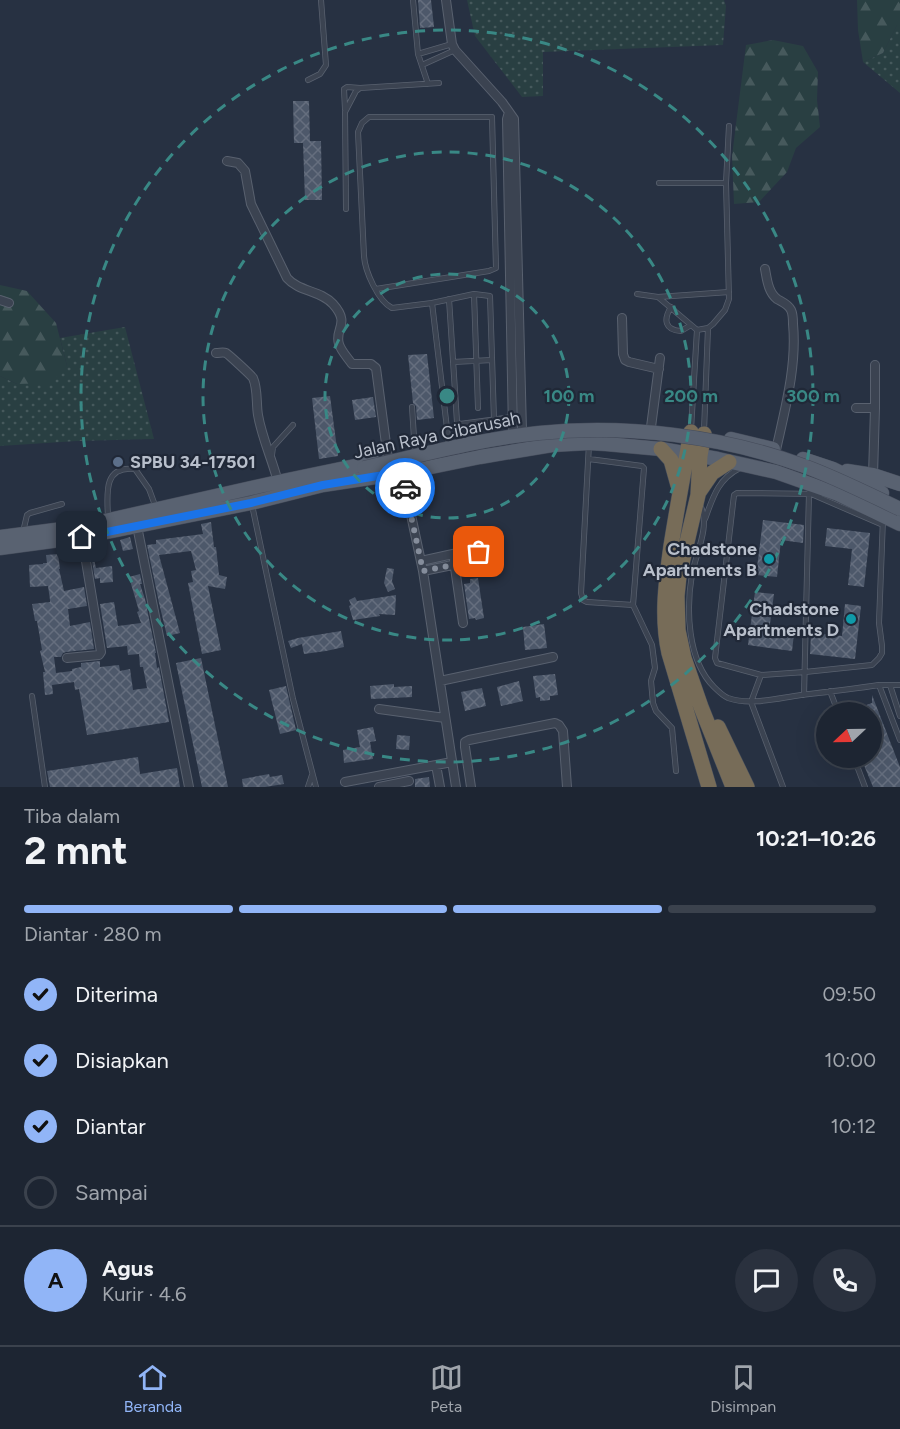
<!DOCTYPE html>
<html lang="id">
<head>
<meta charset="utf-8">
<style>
  body { margin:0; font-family:Figtree,sans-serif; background:#2a313e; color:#f1f3f6; height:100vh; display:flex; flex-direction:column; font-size:22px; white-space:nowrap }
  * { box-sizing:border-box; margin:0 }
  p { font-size:20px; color:#a0a5ac }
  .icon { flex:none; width:33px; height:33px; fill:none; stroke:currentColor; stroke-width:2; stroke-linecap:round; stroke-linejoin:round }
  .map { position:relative; height:787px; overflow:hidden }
  .sheet { display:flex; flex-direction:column; background:#1d2532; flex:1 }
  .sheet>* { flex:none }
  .needle { width:39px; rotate:248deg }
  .buttons { position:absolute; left:816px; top:702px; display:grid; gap:12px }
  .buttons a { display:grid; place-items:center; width:66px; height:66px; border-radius:50%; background:#1d2532; box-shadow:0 6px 24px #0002,0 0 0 2px #3b424d; font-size:30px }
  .pin { position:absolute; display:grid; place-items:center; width:51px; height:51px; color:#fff; margin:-26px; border-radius:12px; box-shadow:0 3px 9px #0006 }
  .courier { position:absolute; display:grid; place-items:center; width:60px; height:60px; margin:-30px; border:4px solid #1a73e8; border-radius:50%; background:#fff; color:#222; box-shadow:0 2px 8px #0007 }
  .head em { font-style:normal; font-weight:700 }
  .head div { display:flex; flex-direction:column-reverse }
  .head { display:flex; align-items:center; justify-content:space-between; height:102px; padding:0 24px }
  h1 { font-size:39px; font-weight:700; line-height:45px }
  .bar { display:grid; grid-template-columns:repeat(4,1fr); gap:9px 6px; align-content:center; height:72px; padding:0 24px }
  .bar i { height:8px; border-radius:4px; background:#3b424d }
  .bar .on { background:#91b5f7 }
  .bar p { grid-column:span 4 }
  .line { display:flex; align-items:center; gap:15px; padding:0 24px; border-top:2px solid #3b424d }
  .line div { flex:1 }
  .round { display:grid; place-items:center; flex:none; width:63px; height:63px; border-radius:32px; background:#2a313e }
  ol { padding:0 24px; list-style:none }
  li { display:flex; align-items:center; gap:18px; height:66px }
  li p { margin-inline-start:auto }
  li .icon { padding:6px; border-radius:50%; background:#91b5f7; color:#111; stroke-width:4 }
  li:last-child { color:#a0a5ac }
  li i { width:33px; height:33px; border:3px solid #3b424d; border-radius:50% }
  .tab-bar { display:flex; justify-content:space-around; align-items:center; height:84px; border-top:2px solid #3b424d; background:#1d2532; font-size:16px; color:#a0a5ac }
  .tab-bar a { display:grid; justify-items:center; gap:3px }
  .tab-bar .on { color:#91b5f7 }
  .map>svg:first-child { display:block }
</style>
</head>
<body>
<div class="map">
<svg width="900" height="787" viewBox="0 0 900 787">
  <defs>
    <pattern id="grass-dots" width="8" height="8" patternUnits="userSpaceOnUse" patternTransform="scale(1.5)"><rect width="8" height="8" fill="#293f42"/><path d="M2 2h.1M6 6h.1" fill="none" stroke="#46595c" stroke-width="1.8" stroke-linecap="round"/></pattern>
    <pattern id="forest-firs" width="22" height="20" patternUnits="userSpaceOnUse" patternTransform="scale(1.5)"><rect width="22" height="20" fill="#293f42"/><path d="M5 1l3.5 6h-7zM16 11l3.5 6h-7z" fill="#46595c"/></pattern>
    <pattern id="building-cross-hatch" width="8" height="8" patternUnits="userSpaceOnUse" patternTransform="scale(1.5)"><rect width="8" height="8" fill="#4d586a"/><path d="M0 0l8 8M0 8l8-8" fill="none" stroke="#656e7e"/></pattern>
  </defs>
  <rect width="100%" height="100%" fill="#273142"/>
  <path fill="url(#grass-dots)" d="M467,0H724L726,6L723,45L543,52V96L522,97L475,36Z
    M897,25H900V93L863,62L883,53Z
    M125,327L154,439L77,441L0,446V376L17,384L67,366L60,338Z"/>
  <path fill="url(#forest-firs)" d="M857,0H900V25H897L883,53L863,62L858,30Z
    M773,40L803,46L818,72L817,100L820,127L796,148L787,172L759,202L734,204L732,156L746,45Z
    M0,285L27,291L56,323L67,366L50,383L17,384L0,376Z"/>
  <path fill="url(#building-cross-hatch)" d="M418,0H431L434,27L420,28Z
    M293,101H309L310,141H321L322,200H305L303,143H294Z
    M427,354L434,418L417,420L416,406L413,403L408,355Z
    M330,396L338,456L319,459L312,398Z
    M373,397L376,417L355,420L352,400Z
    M763,520L804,525L803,543L781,540L777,577L756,575Z
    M211,522L214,547H216L219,575L227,577L225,589L208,586L221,650L202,654L188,583L193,582L191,571L196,570L191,551L159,555L180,633L167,636L159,603L147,545L156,544V540L203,534L201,524Z
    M827,528L870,533L864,587L848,585L852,549L825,546Z
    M130,537L133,549L123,551L120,540Z
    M58,554L60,569H59L64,591L84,587L87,606L68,609L70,626L90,622L94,649L66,652L63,653L61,657H54L56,673L72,671V669L81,667V663L100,661V667L119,665L120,671L130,669L133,690L147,688L143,667H140L139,654L128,655L127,646L107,648L100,604L114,602L118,626L141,623L137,612L139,611L129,577L140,574L142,584H140L145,599L156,653H155L157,668L159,667L169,722L87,735L79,689L75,690L74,682L52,685L53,694L45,695L43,672H45L40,651L42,650L37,621H35L32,604L50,602V600L48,586L30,587L29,565L43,564V563H47L46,555Z
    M91,555H93L96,568L112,566L113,582L100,583V578L95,579Z
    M387,568L394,569L392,581L395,589L388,592L384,583Z
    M478,578L484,618L476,620L475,618L469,619L464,584L470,583V579Z
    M755,592L774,594L769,631L794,634L792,651L748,645Z
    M396,595L395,615L379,614L380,616L353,620L349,606L351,605L349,600L355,597L357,601Z
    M845,604L861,606L855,659L810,654L811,633L842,636Z
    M544,624L547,648L525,650L523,627Z
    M341,631L344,647L326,651L304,654L302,644L291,648L288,641L298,638Z
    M201,658L228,787H202L176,663Z
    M555,674L558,695L550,696V700L540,701V697L536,698L533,676Z
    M519,681L523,701L501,706L497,687Z
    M394,684V687L412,686V697L371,699L370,686Z
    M286,686L296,730L280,734L269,690Z
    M482,688L486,706L465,711L461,692Z
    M872,695L900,767V787H873L861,758H872V712H847L872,703Z
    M373,727L376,741L370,742L373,759L344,763L343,750L360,747L357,730Z
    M397,735L410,736L409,750L396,749Z
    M138,757L140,774L177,768L180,787H50L47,771Z
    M269,774L270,777L282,775L284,784L265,787H243L242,779Z
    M429,777L430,787H415V779Z"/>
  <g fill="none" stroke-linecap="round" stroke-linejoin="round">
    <g stroke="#59616f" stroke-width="6">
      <path id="lane" d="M413,0L418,54L428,84
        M418,54L452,44
        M422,65L455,50
        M308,80L320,74L326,65L321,0
        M345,109L344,89L347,87L360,88
        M659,183H726
        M346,209L345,112L356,91L360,88L439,83
        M376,289L489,271L496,268L492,117H369L362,123L358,132L364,256C365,271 378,301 392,308L432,303L474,294L490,296L494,420
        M474,294L478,408
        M637,294L658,297L697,330L708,328L713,324L725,310L729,299L726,183L729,126
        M658,297L729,292
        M449,299L457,422L460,424L513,417
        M432,303L449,445
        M671,307C663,320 665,330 681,331L691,325
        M453,362L492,360
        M412,407L415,453
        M691,429L697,330
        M704,431L708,328
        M589,444L581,593L583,600L587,602L633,605
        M272,455L273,447L293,425
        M589,459L642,466L644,468L633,605L652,645L655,668L651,681L653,703L656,711L672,728L676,771
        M820,494L737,493L734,495L715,658L717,663L761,675L805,672L872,665L879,658L882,653V646L879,623L883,518
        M252,505L293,699L316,787
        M701,507C710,527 696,553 692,574C686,609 687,660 714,687C718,691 723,696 728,698C751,706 778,698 801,695C827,692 853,689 879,685H900
        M108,517C107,494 103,465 135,469L149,489L156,508
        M705,519C713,497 718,479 740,468
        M23,532L27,515L30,513L62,504
        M761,675L751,702L783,787
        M879,685L900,740
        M890,685L900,716
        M830,691L838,712
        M804,695L809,493L883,525
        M32,696L45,787
        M854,758L865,787
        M308,787L312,775"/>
    </g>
    <g stroke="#59616f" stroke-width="10">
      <path id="street" d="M446,0L452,44L455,50L502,102L514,119L522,431
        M509,112L507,119L513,432
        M227,161L238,163L245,171L251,204L287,278C299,292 320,290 333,304C351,324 334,329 339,344C341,351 348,358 352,364H371L376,368L388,459
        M765,269C767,279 768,292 777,299C782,302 788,304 791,310C793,314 793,319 793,324C797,366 785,409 776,450
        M0,300L9,303
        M622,318L623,354L625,360L629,362L659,369
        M216,353C220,353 223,352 226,353C228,354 251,375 253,378C258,389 256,403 258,415C262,438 272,459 278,482
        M856,408H875
        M651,427L660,358
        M402,473L423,571L456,787
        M873,475L875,408V365
        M137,526L189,787
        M421,561L471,550H476C479,553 480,554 480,558L477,560L423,571
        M454,561L463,623
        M67,658L99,655L101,652L82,537
        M440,681L553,657
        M379,709L445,718
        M436,765L440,787
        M345,782L452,762
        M379,787L409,781
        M471,787L465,747V742L469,740L555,723L559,725L563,731L567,787"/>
    </g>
    <g stroke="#454c5b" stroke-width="15">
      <path id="primary" d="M731,439L773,449
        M803,459L833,469L882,493
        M847,471L873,475L900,484
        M0,537L78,527L278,482L374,462
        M0,548L82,537L251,503L323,485L402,473L480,457L552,445L589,443L606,444L661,449L718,459L776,472L838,494L900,524"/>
    </g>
    <g stroke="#464e5c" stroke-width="16">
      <path id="highway" d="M691,432C684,470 677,508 671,546C666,582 661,617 669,653L709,787
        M704,434L700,456L698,495L679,576L677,596L678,630L684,658L701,707L733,787
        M661,449L671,460L678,485
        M699,492L712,473L729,462
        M718,727L747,787"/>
    </g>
    <use href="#lane" stroke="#3b4351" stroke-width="4.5"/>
    <use href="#street" stroke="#3b4351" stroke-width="8"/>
    <use href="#primary" stroke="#596271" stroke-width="14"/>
    <use href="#highway" stroke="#776c58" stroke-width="15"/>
    <g stroke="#454c5b" stroke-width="15" stroke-linecap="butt">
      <path id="primary-bridge" d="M364,468C422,455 480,439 539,433C626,424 723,436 804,466C837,478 868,494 900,509"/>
    </g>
    <use href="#primary-bridge" stroke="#596271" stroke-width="14"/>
  </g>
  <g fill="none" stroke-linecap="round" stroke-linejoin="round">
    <path stroke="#858d9b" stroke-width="6" stroke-dasharray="0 10.8" d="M405,488L423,571L477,560L480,558L479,552"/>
    <path stroke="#1a73e8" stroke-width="8" d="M82,537L251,503L323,485L402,472L405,488"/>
  </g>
  <g fill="none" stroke="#398885" stroke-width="3" stroke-dasharray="10 8">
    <circle cx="447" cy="396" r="122"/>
    <circle cx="447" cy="396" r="244"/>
    <circle cx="447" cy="396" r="366"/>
  </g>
  <circle fill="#5c6f8a" stroke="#202837" stroke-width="2" cx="118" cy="462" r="6"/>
  <g fill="#0f9aa8" stroke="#202837" stroke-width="2">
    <circle cx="769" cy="559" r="6"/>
    <circle cx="851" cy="619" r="6"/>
  </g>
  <g text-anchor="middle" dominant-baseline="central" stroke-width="4.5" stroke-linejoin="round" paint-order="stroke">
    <g font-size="18" fill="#b8bfcb" stroke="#202837">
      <text transform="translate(437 435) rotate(-12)">Jalan Raya Cibarusah</text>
    </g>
    <g font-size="18" font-weight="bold" fill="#b8bfcb" stroke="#202837" text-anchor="end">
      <text x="130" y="462" text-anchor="start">SPBU 34-17501</text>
      <text x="757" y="549">Chadstone<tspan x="757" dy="21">Apartments B</tspan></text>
      <text x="839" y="609">Chadstone<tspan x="839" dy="21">Apartments D</tspan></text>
    </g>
  </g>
  <circle cx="447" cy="396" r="9" fill="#398885" stroke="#202837" stroke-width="3"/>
  <g font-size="18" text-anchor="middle" font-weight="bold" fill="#398885" stroke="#202837" stroke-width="4.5" stroke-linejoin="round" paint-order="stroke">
    <text x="569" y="402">100 m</text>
    <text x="691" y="402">200 m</text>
    <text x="813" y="402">300 m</text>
  </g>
</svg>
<div class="buttons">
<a><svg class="needle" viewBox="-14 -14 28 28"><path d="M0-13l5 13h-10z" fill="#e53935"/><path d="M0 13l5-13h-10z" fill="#a0a5ac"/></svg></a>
</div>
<div class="pin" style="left:479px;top:552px;background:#ea580c"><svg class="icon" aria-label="bag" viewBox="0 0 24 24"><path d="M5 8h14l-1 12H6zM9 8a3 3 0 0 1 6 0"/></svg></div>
<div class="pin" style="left:82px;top:537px;background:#1f2937"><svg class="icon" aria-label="home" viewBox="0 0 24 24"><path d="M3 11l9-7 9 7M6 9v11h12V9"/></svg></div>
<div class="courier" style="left:405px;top:488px"><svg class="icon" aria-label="car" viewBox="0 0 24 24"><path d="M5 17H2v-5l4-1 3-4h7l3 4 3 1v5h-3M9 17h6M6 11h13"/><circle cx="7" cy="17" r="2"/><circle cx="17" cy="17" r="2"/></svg></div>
</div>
<section class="sheet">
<div class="head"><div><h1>2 mnt</h1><p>Tiba dalam</p></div><em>10:21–10:26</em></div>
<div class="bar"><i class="on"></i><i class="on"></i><i class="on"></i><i></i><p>Diantar · 280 m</p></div>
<ol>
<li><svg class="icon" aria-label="check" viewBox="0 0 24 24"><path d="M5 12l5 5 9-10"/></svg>Diterima<p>09:50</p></li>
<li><svg class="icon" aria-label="check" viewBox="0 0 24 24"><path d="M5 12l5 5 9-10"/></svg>Disiapkan<p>10:00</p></li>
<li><svg class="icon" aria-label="check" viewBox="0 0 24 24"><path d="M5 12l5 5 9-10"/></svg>Diantar<p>10:12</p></li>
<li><i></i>Sampai</li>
</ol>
<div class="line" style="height:108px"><b class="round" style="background:#91b5f7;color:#111">A</b><div><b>Agus</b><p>Kurir · 4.6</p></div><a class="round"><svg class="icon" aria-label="chat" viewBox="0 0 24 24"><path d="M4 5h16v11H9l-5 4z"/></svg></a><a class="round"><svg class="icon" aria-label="phone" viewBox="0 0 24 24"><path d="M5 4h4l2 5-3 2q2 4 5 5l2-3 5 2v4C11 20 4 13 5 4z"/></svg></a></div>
</section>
<nav class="tab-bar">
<a class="on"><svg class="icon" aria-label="home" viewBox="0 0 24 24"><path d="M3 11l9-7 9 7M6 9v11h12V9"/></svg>Beranda</a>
<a><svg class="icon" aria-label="map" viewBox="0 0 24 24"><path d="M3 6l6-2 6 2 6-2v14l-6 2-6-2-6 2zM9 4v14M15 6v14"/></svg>Peta</a>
<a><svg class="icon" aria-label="saved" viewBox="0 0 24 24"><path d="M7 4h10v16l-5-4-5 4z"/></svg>Disimpan</a>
</nav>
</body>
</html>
